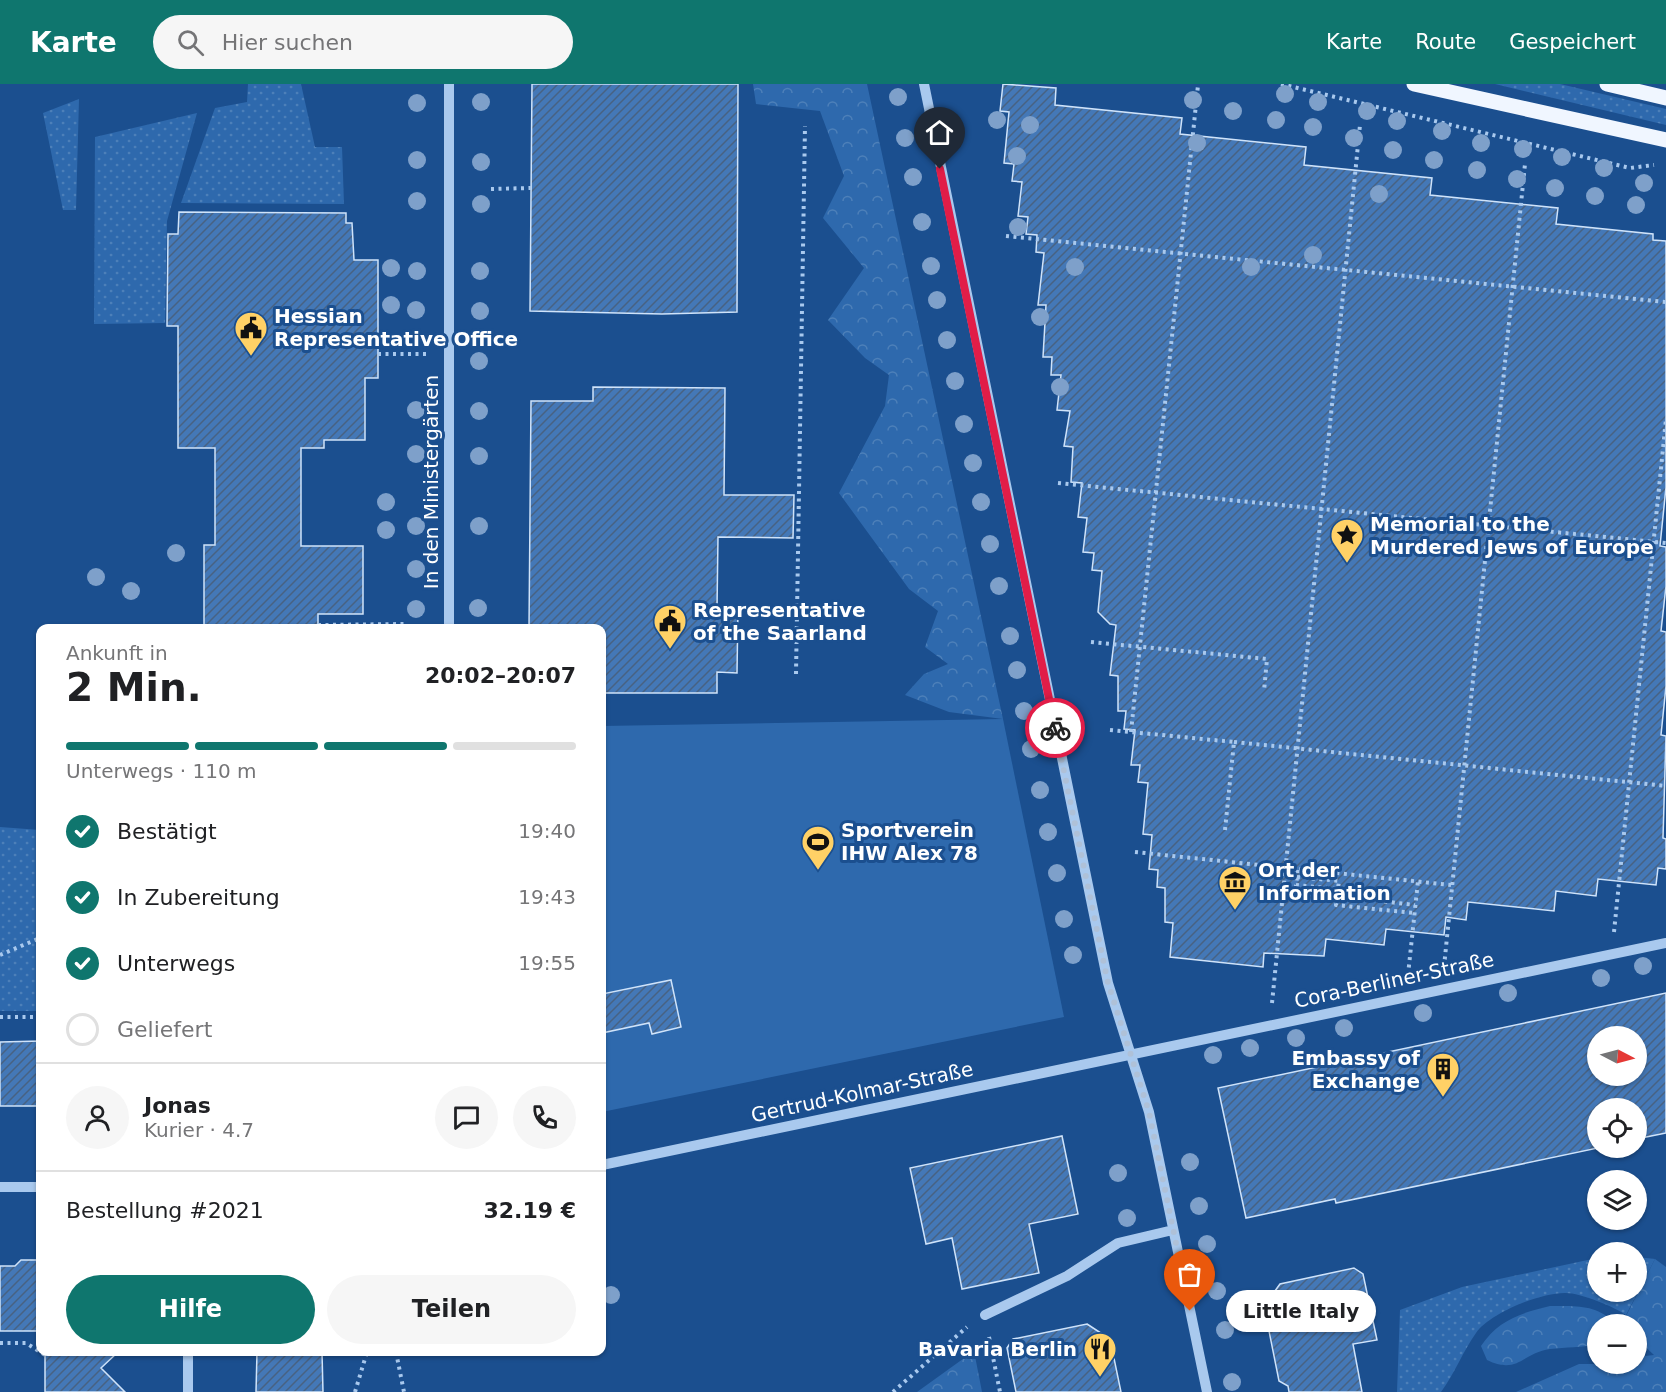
<!DOCTYPE html>
<html lang="de">
<head>
<meta charset="utf-8">
<style>
  body { margin:0; font-family:"DejaVu Sans",sans-serif; background:#f6f6f6; color:#202124; height:100vh; display:flex; flex-direction:column; font-size:22px; white-space:nowrap }
  * { box-sizing:border-box; margin:0 }
  p { font-size:20px; color:#757577 }
  .icon { flex:none; width:33px; height:33px; fill:none; stroke:currentColor; stroke-width:2; stroke-linecap:round; stroke-linejoin:round }
  .map { position:relative; flex:1; overflow:hidden }
  .sheet { position:absolute; left:36px; top:540px; width:570px; height:732px; display:flex; flex-direction:column; background:#fff; border-radius:12px; box-shadow:0 2px 4px #0004 }
  .sheet>* { flex:none }
  .needle { width:39px; rotate:96deg }
  .controls { position:absolute; left:1587px; top:942px; display:grid; gap:12px }
  .controls a { display:grid; place-items:center; width:60px; height:60px; border-radius:50%; background:#fff; box-shadow:0 2px 4px #0004; font-size:30px }
  .pin { position:absolute; display:grid; place-items:center; width:51px; height:51px; color:#fff; margin:-62px -26px; border-radius:50% 50% 50% 0; rotate:-45deg; box-shadow:0 0 6px #0007 }
  .pin .icon { rotate:45deg }
  .courier { position:absolute; display:grid; place-items:center; width:60px; height:60px; margin:-30px; border:4px solid #e11d48; border-radius:50%; background:#fff; color:#222; box-shadow:0 2px 8px #0007 }
  .bubble { position:absolute; height:42px; border-radius:21px; background:#fff; box-shadow:0 2px 4px #0004; font-size:20px; font-weight:600; line-height:42px; text-align:center }
  .summary em { font-style:normal; font-weight:600 }
  .summary div { display:flex; flex-direction:column-reverse }
  .summary { display:flex; align-items:center; justify-content:space-between; height:102px; padding:0 30px }
  h1 { font-size:39px; font-weight:600; line-height:45px }
  .bar { display:grid; grid-template-columns:repeat(4,1fr); gap:9px 6px; align-content:center; height:72px; padding:0 30px }
  .bar i { height:8px; border-radius:4px; background:#e0e0e0 }
  .bar .active { background:#0f766e }
  .bar p { grid-column:span 4 }
  .line { display:flex; align-items:center; gap:15px; padding:0 30px; border-top:2px solid #e0e0e0 }
  .line div { flex:1 }
  .round { display:grid; place-items:center; flex:none; width:63px; height:63px; border-radius:32px; background:#f6f6f6 }
  ol { padding:0 30px; list-style:none }
  li { display:flex; align-items:center; gap:18px; height:66px }
  li p { margin-inline-start:auto }
  li .icon { padding:6px; border-radius:50%; background:#0f766e; color:#fff; stroke-width:4 }
  li:last-child { color:#757577 }
  li i { width:33px; height:33px; border:3px solid #e0e0e0; border-radius:50% }
  .cta { display:flex; gap:12px; margin-top:auto; padding:12px 30px }
  .cta a { flex:1; height:69px; border-radius:36px; background:#0f766e; color:#fff; font-size:24px; font-weight:600; line-height:69px; text-align:center }
  .cta a+a { background:#f6f6f6; color:#202124 }
  header { display:flex; align-items:center; gap:36px; box-sizing:border-box; height:84px; padding:0 30px; background:#0f766e; color:#fff }
  header strong { font-size:28px }
  nav { display:flex; gap:33px; margin-inline-start:auto; font-size:21px }
  .search { width:420px; height:54px; background:#f6f6f6; display:flex; align-items:center; gap:15px; box-sizing:border-box; padding:0 21px; border-radius:33px; color:#757577; font-size:22px }
  .map>svg:first-child { display:block }
</style>
</head>
<body>
<header>
<strong>Karte</strong>
<div class="search"><svg class="icon" aria-label="search" viewBox="0 0 24 24"><circle cx="10" cy="10" r="6"/><path d="M15 15l6 6"/></svg>Hier suchen</div>
<nav><a>Karte</a><a>Route</a><a>Gespeichert</a></nav>
</header>
<div class="map">
<svg width="1666" height="1308" viewBox="0 0 1666 1308">
  <defs>
    <pattern id="grass-dots" width="8" height="8" patternUnits="userSpaceOnUse" patternTransform="scale(1.5)"><rect width="8" height="8" fill="#2e69ad"/><path d="M2 2h.1M6 6h.1" fill="none" stroke="#4d80b9" stroke-width="1.8" stroke-linecap="round"/></pattern>
    <pattern id="forest-crowns" width="20" height="18" patternUnits="userSpaceOnUse" patternTransform="scale(1.5)"><rect width="20" height="18" fill="#2e69ad"/><path d="M2 6a3 3 0 1 1 6 0M12 15a3 3 0 1 1 6 0" fill="none" stroke="#4d80b9"/></pattern>
    <pattern id="building-hatch" width="6" height="6" patternUnits="userSpaceOnUse" patternTransform="scale(1.5)"><rect width="6" height="6" fill="#4478b7"/><path d="M-1 1l2-2M0 6l6-6M5 7l2-2" fill="none" stroke="#486282"/></pattern>
  </defs>
  <rect width="100%" height="100%" fill="#1b4f8f"/>
  <path fill="url(#grass-dots)" d="M248,0H301L315,63H342L344,120L181,119L215,24L247,18Z
    M1495,0H1560L1666,25V41Z
    M79,15L76,126H63L43,29Z
    M197,29L167,137L165,239L94,240L95,53Z
    M0,743L40,746V927H0Z
    M1637,1173L1655,1175L1626,1231C1615,1223 1580,1209 1566,1209C1542,1208 1490,1229 1476,1249C1463,1267 1455,1289 1441,1308H1397L1400,1226L1462,1203L1597,1174L1598,1208H1636Z"/>
  <path fill="url(#forest-crowns)" d="M753,0H867L1003,635L949,628L905,611L924,590L948,580L925,563L938,527L909,505L839,409L885,322L889,291L865,274L828,236L864,184L823,134L844,92L820,27L756,20Z
    M1655,1175L1666,1183V1308H1516L1579,1280H1636L1637,1273L1654,1271L1637,1255L1636,1240H1622Z
    M1550,1222C1572,1222 1596,1220 1612,1237V1240H1598L1597,1260C1581,1264 1566,1263 1550,1265C1522,1269 1518,1291 1487,1276L1481,1262C1498,1236 1521,1229 1550,1222Z
    M974,1267L982,1308H917Z"/>
  <path fill="#2e69ad" d="M1003,635L1064,933L602,1028V642Z"/>
  <path fill="url(#building-hatch)" stroke="#cfe3fa" stroke-width="1.5" fill-rule="evenodd" d="M532,0H738L737,228L662,230L530,227Z
    M1003,0L1056,4L1055,21L1182,34L1180,50L1306,63L1304,81L1432,94L1430,111L1558,124L1556,140L1653,150V156L1666,157V403L1660,462L1666,463V502L1661,547L1666,548V602L1661,651L1666,652L1663,754L1666,755V785L1658,784L1656,801L1598,795L1596,812L1556,807L1554,827L1468,818L1466,836L1446,833L1444,851L1386,845L1384,861L1326,855L1324,872L1264,869L1263,883L1170,873L1173,839L1165,838V804L1157,803L1158,786L1149,785L1152,751L1143,750L1148,699L1138,698L1140,681H1131L1135,646L1124,645L1126,627H1118V592L1110,591L1116,541L1110,540L1098,528L1102,487L1092,486L1094,469L1083,468L1087,434L1078,433L1082,399L1071,398L1073,363L1064,362L1070,327L1057,326L1061,291H1051L1052,273H1043L1046,221H1038L1044,169L1036,168L1037,151L1026,150L1028,133L1018,132L1022,98L1012,97L1014,80L1004,79L1009,28L1000,27Z
    M179,128L346,129V139H352L354,176H378V294H365V356H324V364H301V462H363V530H318V544H204V461H215V364H178V242H167L168,150H178Z
    M593,303L725,304L724,411H794L793,454L718,453L717,525H738L737,589L717,588V609H602V544H529L531,317H593Z
    M671,896L681,943L652,950L649,939L602,949V910Z
    M1666,909V1049L1636,1055V1024H1598V1064L1336,1119L1335,1115L1246,1134L1218,1004ZM1598,952H1636V992H1598Z
    M40,957V1022H0V958Z
    M1062,1052L1078,1130L1029,1140L1039,1189L962,1205L952,1154L926,1160L910,1084Z
    M21,1176H40V1247H0V1182H15Z
    M1354,1184L1363,1190L1377,1256L1353,1260L1362,1308H1289L1288,1302L1279,1297L1264,1222L1280,1200Z
    M1087,1240L1110,1255L1121,1308H1016L1007,1264L1013,1255Z
    M45,1268H118L101,1284L125,1308H45Z
    M257,1268H322L323,1308H256Z"/>
  <g fill="none" stroke-linecap="round" stroke-linejoin="round">
    <path stroke="#a9c9ee" stroke-width="4" stroke-dasharray="3 4.5" stroke-linecap="butt" d="M1281,0L1630,84L1654,81
      M491,105L531,104
      M1006,152L1666,218
      M378,270H428
      M1058,399L1666,459
      M318,541L404,540
      M1091,558L1267,575L1264,607
      M796,590L805,42
      M1110,646L1234,658L1225,746
      M1131,648L1198,1
      M1234,658L1666,702
      M1135,768L1451,801
      M1298,786L1296,801L1338,805
      M1297,793L1339,797L1337,812L1415,821
      M1337,812L1336,821L1414,829
      M1614,848L1666,335
      M0,871L40,854
      M1444,883L1525,80
      M1408,891L1418,797
      M1272,919L1360,41
      M0,933H40
      M989,1253L1000,1308
      M0,1259H26L45,1271
      M396,1268L404,1308
      M115,1270H160
      M216,1270H241
      M355,1308L367,1268
      M893,1308L967,1243"/>
    <path stroke="#a9c9ee" stroke-width="10" d="M924,0L1108,899L1149,1028L1207,1308
      M449,544V0
      M602,1081L1666,859
      M0,1103H40
      M985,1231L1067,1192L1118,1159L1173,1146
      M188,1308V1268"/>
    <path stroke="#f0f6ff" stroke-width="15" d="M1414,0L1666,56
      M1607,0L1666,14"/>
  </g>
  <g fill="#7ea0ca">
    <circle cx="1285" cy="10" r="9"/>
    <circle cx="898" cy="13" r="9"/>
    <circle cx="1193" cy="16" r="9"/>
    <circle cx="481" cy="18" r="9"/>
    <circle cx="1318" cy="18" r="9"/>
    <circle cx="417" cy="19" r="9"/>
    <circle cx="1233" cy="27" r="9"/>
    <circle cx="1367" cy="27" r="9"/>
    <circle cx="997" cy="36" r="9"/>
    <circle cx="1276" cy="36" r="9"/>
    <circle cx="1397" cy="37" r="9"/>
    <circle cx="1030" cy="41" r="9"/>
    <circle cx="1313" cy="43" r="9"/>
    <circle cx="1442" cy="47" r="9"/>
    <circle cx="905" cy="54" r="9"/>
    <circle cx="1354" cy="54" r="9"/>
    <circle cx="1197" cy="59" r="9"/>
    <circle cx="1481" cy="59" r="9"/>
    <circle cx="1523" cy="65" r="9"/>
    <circle cx="1393" cy="66" r="9"/>
    <circle cx="1017" cy="72" r="9"/>
    <circle cx="1562" cy="73" r="9"/>
    <circle cx="417" cy="76" r="9"/>
    <circle cx="1434" cy="76" r="9"/>
    <circle cx="481" cy="78" r="9"/>
    <circle cx="1604" cy="84" r="9"/>
    <circle cx="1477" cy="86" r="9"/>
    <circle cx="913" cy="93" r="9"/>
    <circle cx="1517" cy="95" r="9"/>
    <circle cx="1644" cy="99" r="9"/>
    <circle cx="1555" cy="104" r="9"/>
    <circle cx="1379" cy="110" r="9"/>
    <circle cx="1595" cy="112" r="9"/>
    <circle cx="417" cy="117" r="9"/>
    <circle cx="481" cy="120" r="9"/>
    <circle cx="1636" cy="121" r="9"/>
    <circle cx="922" cy="138" r="9"/>
    <circle cx="1018" cy="143" r="9"/>
    <circle cx="1313" cy="171" r="9"/>
    <circle cx="931" cy="182" r="9"/>
    <circle cx="1075" cy="183" r="9"/>
    <circle cx="1251" cy="183" r="9"/>
    <circle cx="391" cy="184" r="9"/>
    <circle cx="417" cy="187" r="9"/>
    <circle cx="480" cy="187" r="9"/>
    <circle cx="937" cy="216" r="9"/>
    <circle cx="391" cy="221" r="9"/>
    <circle cx="416" cy="226" r="9"/>
    <circle cx="480" cy="227" r="9"/>
    <circle cx="1040" cy="233" r="9"/>
    <circle cx="947" cy="256" r="9"/>
    <circle cx="479" cy="277" r="9"/>
    <circle cx="955" cy="297" r="9"/>
    <circle cx="1060" cy="303" r="9"/>
    <circle cx="416" cy="326" r="9"/>
    <circle cx="479" cy="327" r="9"/>
    <circle cx="964" cy="340" r="9"/>
    <circle cx="416" cy="370" r="9"/>
    <circle cx="479" cy="372" r="9"/>
    <circle cx="973" cy="379" r="9"/>
    <circle cx="386" cy="418" r="9"/>
    <circle cx="981" cy="418" r="9"/>
    <circle cx="416" cy="442" r="9"/>
    <circle cx="479" cy="442" r="9"/>
    <circle cx="386" cy="446" r="9"/>
    <circle cx="990" cy="460" r="9"/>
    <circle cx="176" cy="469" r="9"/>
    <circle cx="416" cy="485" r="9"/>
    <circle cx="96" cy="493" r="9"/>
    <circle cx="999" cy="502" r="9"/>
    <circle cx="131" cy="507" r="9"/>
    <circle cx="478" cy="524" r="9"/>
    <circle cx="416" cy="525" r="9"/>
    <circle cx="1010" cy="552" r="9"/>
    <circle cx="1017" cy="586" r="9"/>
    <circle cx="1024" cy="627" r="9"/>
    <circle cx="1031" cy="665" r="9"/>
    <circle cx="1040" cy="706" r="9"/>
    <circle cx="1048" cy="748" r="9"/>
    <circle cx="1057" cy="789" r="9"/>
    <circle cx="1064" cy="835" r="9"/>
    <circle cx="1073" cy="871" r="9"/>
    <circle cx="1643" cy="882" r="9"/>
    <circle cx="1601" cy="894" r="9"/>
    <circle cx="1508" cy="909" r="9"/>
    <circle cx="1423" cy="929" r="9"/>
    <circle cx="1344" cy="944" r="9"/>
    <circle cx="1296" cy="954" r="9"/>
    <circle cx="1250" cy="964" r="9"/>
    <circle cx="1213" cy="971" r="9"/>
    <circle cx="1190" cy="1078" r="9"/>
    <circle cx="1118" cy="1089" r="9"/>
    <circle cx="1199" cy="1122" r="9"/>
    <circle cx="1127" cy="1134" r="9"/>
    <circle cx="1207" cy="1160" r="9"/>
    <circle cx="1217" cy="1207" r="9"/>
    <circle cx="611" cy="1211" r="9"/>
    <circle cx="1225" cy="1246" r="9"/>
    <circle cx="1232" cy="1298" r="9"/>
  </g>
  <g fill="none" stroke-linecap="round" stroke-linejoin="round">
    <path stroke="#afc1d8" stroke-width="6" stroke-dasharray="0 10.8" d="M1055,644L1108,899L1149,1028L1190,1227"/>
    <path stroke="#e11d48" stroke-width="8" d="M940,85L1055,644"/>
  </g>
  <defs>
    <g id="civic-pin" transform="scale(1.725)"><path d="M0 17L-7.5 6A9.5 9.5 0 1 1 7.5 6Z" fill="#ffd166" stroke="#1b4f8f"/><path d="M-.6-6.5H3V-4.5H.6V-3L4-1V1h2V6H-6V1h2V-1L-.6-3ZM-1.2 2.5V6h2.4V2.5Z" fill="#111"/></g>
    <g id="sight-pin" transform="scale(1.725)"><path d="M0 17L-7.5 6A9.5 9.5 0 1 1 7.5 6Z" fill="#ffd166" stroke="#1b4f8f"/><path d="M0-6L1.8-2.2L6-1.7L2.9 1.2L3.7 5.4L0 3.3L-3.7 5.4L-2.9 1.2L-6-1.7L-1.8-2.2Z" fill="#111"/></g>
    <g id="stadium-pin" transform="scale(1.725)"><path d="M0 17L-7.5 6A9.5 9.5 0 1 1 7.5 6Z" fill="#ffd166" stroke="#1b4f8f"/><path d="M0-5a6.5 5 0 1 0 0 10a6.5 5 0 1 0 0-10ZM-3.5-1.8h7v3.6h-7Z" fill="#111"/></g>
    <g id="museum-pin" transform="scale(1.725)"><path d="M0 17L-7.5 6A9.5 9.5 0 1 1 7.5 6Z" fill="#ffd166" stroke="#1b4f8f"/><path d="M0-6L6-3V-2H-6V-3ZM-5-1h2V3h-2ZM-1-1h2V3h-2ZM3-1h2V3H3ZM-6 4H6V6H-6Z" fill="#111"/></g>
    <g id="building-pin" transform="scale(1.725)"><path d="M0 17L-7.5 6A9.5 9.5 0 1 1 7.5 6Z" fill="#ffd166" stroke="#1b4f8f"/><path d="M-4-6H4V6H1V3H-1V6H-4ZM-2.5-4.3h1.7v1.8h-1.7ZM.8-4.3h1.7v1.8H.8ZM-2.5-1h1.7V.8h-1.7ZM.8-1h1.7V.8H.8Z" fill="#111"/></g>
    <g id="restaurant-pin" transform="scale(1.725)"><path d="M0 17L-7.5 6A9.5 9.5 0 1 1 7.5 6Z" fill="#ffd166" stroke="#1b4f8f"/><path d="M-5-6h1v4h1v-4h1v4h1v-4h1v5L-1.5 .5V6h-2V.5L-5-1ZM5-6V6H3V1.5H1.5Q1.5-4 5-6Z" fill="#111"/></g>
  </defs>
  <g fill-rule="evenodd">
    <use href="#civic-pin" x="251" y="244"/>
    <use href="#sight-pin" x="1347" y="451"/>
    <use href="#civic-pin" x="670" y="537"/>
    <use href="#stadium-pin" x="818" y="758"/>
    <use href="#museum-pin" x="1235" y="798"/>
    <use href="#building-pin" x="1443" y="985"/>
    <use href="#restaurant-pin" x="1100" y="1265"/>
  </g>
  <g text-anchor="middle" dominant-baseline="central" stroke-width="6" stroke-linejoin="round" paint-order="stroke">
    <g font-size="20" font-weight="bold" fill="#fff" stroke="#1b4f8f" text-anchor="start">
      <text x="274" y="232">Hessian<tspan x="274" dy="23">Representative Office</tspan></text>
      <text x="1370" y="440">Memorial to the<tspan x="1370" dy="23">Murdered Jews of Europe</tspan></text>
      <text x="693" y="526">Representative<tspan x="693" dy="23">of the Saarland</tspan></text>
      <text x="841" y="746">Sportverein<tspan x="841" dy="23">IHW Alex 78</tspan></text>
      <text x="1258" y="786">Ort der<tspan x="1258" dy="23">Information</tspan></text>
      <text x="1420" y="974" text-anchor="end">Embassy of<tspan x="1420" dy="23">Exchange</tspan></text>
      <text x="1077" y="1265" text-anchor="end">Bavaria Berlin</text>
    </g>
    <g font-size="20" fill="#fff" stroke="#1b4f8f">
      <text transform="translate(431 398) rotate(-90)">In den Ministergärten</text>
      <text transform="translate(1394 896) rotate(-12)">Cora-Berliner-Straße</text>
      <text transform="translate(862 1008) rotate(-12)">Gertrud-Kolmar-Straße</text>
    </g>
  </g>
</svg>
<div class="controls">
<a><svg class="needle" viewBox="-14 -14 28 28"><path d="M0-13l5 13h-10z" fill="#e53935"/><path d="M0 13l5-13h-10z" fill="#757577"/></svg></a>
<a><svg class="icon" aria-label="locate" viewBox="0 0 24 24"><circle cx="12" cy="12" r="6"/><path d="M12 2v4M12 18v4M2 12h4M18 12h4"/></svg></a>
<a><svg class="icon" aria-label="layers" viewBox="0 0 24 24"><path d="M12 4l9 5-9 5-9-5zM3 14l9 5 9-5"/></svg></a>
<a>+</a>
<a>−</a>
</div>
<div class="pin" style="left:1190px;top:1227px;background:#ea580c"><svg class="icon" aria-label="bag" viewBox="0 0 24 24"><path d="M5 8h14l-1 12H6zM9 8a3 3 0 0 1 6 0"/></svg></div>
<div class="pin" style="left:940px;top:85px;background:#1f2937"><svg class="icon" aria-label="home" viewBox="0 0 24 24"><path d="M3 11l9-7 9 7M6 9v11h12V9"/></svg></div>
<div class="courier" style="left:1055px;top:644px"><svg class="icon" aria-label="bike" viewBox="0 0 24 24"><circle cx="6" cy="16" r="4"/><circle cx="18" cy="16" r="4"/><path d="M6 16l4-8h5l3 8M10 8l3 8H6M13 5h3"/></svg></div>
<div class="bubble" style="left:1226px;top:1206px;width:150px">Little Italy</div>
<section class="sheet">
<div class="summary"><div><h1>2 Min.</h1><p>Ankunft in</p></div><em>20:02–20:07</em></div>
<div class="bar"><i class="active"></i><i class="active"></i><i class="active"></i><i></i><p>Unterwegs · 110 m</p></div>
<ol>
<li><svg class="icon" aria-label="check" viewBox="0 0 24 24"><path d="M5 12l5 5 9-10"/></svg>Bestätigt<p>19:40</p></li>
<li><svg class="icon" aria-label="check" viewBox="0 0 24 24"><path d="M5 12l5 5 9-10"/></svg>In Zubereitung<p>19:43</p></li>
<li><svg class="icon" aria-label="check" viewBox="0 0 24 24"><path d="M5 12l5 5 9-10"/></svg>Unterwegs<p>19:55</p></li>
<li><i></i>Geliefert</li>
</ol>
<div class="line" style="height:108px"><a class="round"><svg class="icon" aria-label="person" viewBox="0 0 24 24"><circle cx="12" cy="8" r="4"/><path d="M4 21q1-7 8-7t8 7"/></svg></a><div><b>Jonas</b><p>Kurier · 4.7</p></div><a class="round"><svg class="icon" aria-label="chat" viewBox="0 0 24 24"><path d="M4 5h16v11H9l-5 4z"/></svg></a><a class="round"><svg class="icon" aria-label="phone" viewBox="0 0 24 24"><path d="M5 4h4l2 5-3 2q2 4 5 5l2-3 5 2v4C11 20 4 13 5 4z"/></svg></a></div>
<div class="line" style="height:78px"><div>Bestellung #2021</div><b>32.19 €</b></div>
<div class="cta"><a>Hilfe</a><a>Teilen</a></div>
</section>
</div>
</body>
</html>
